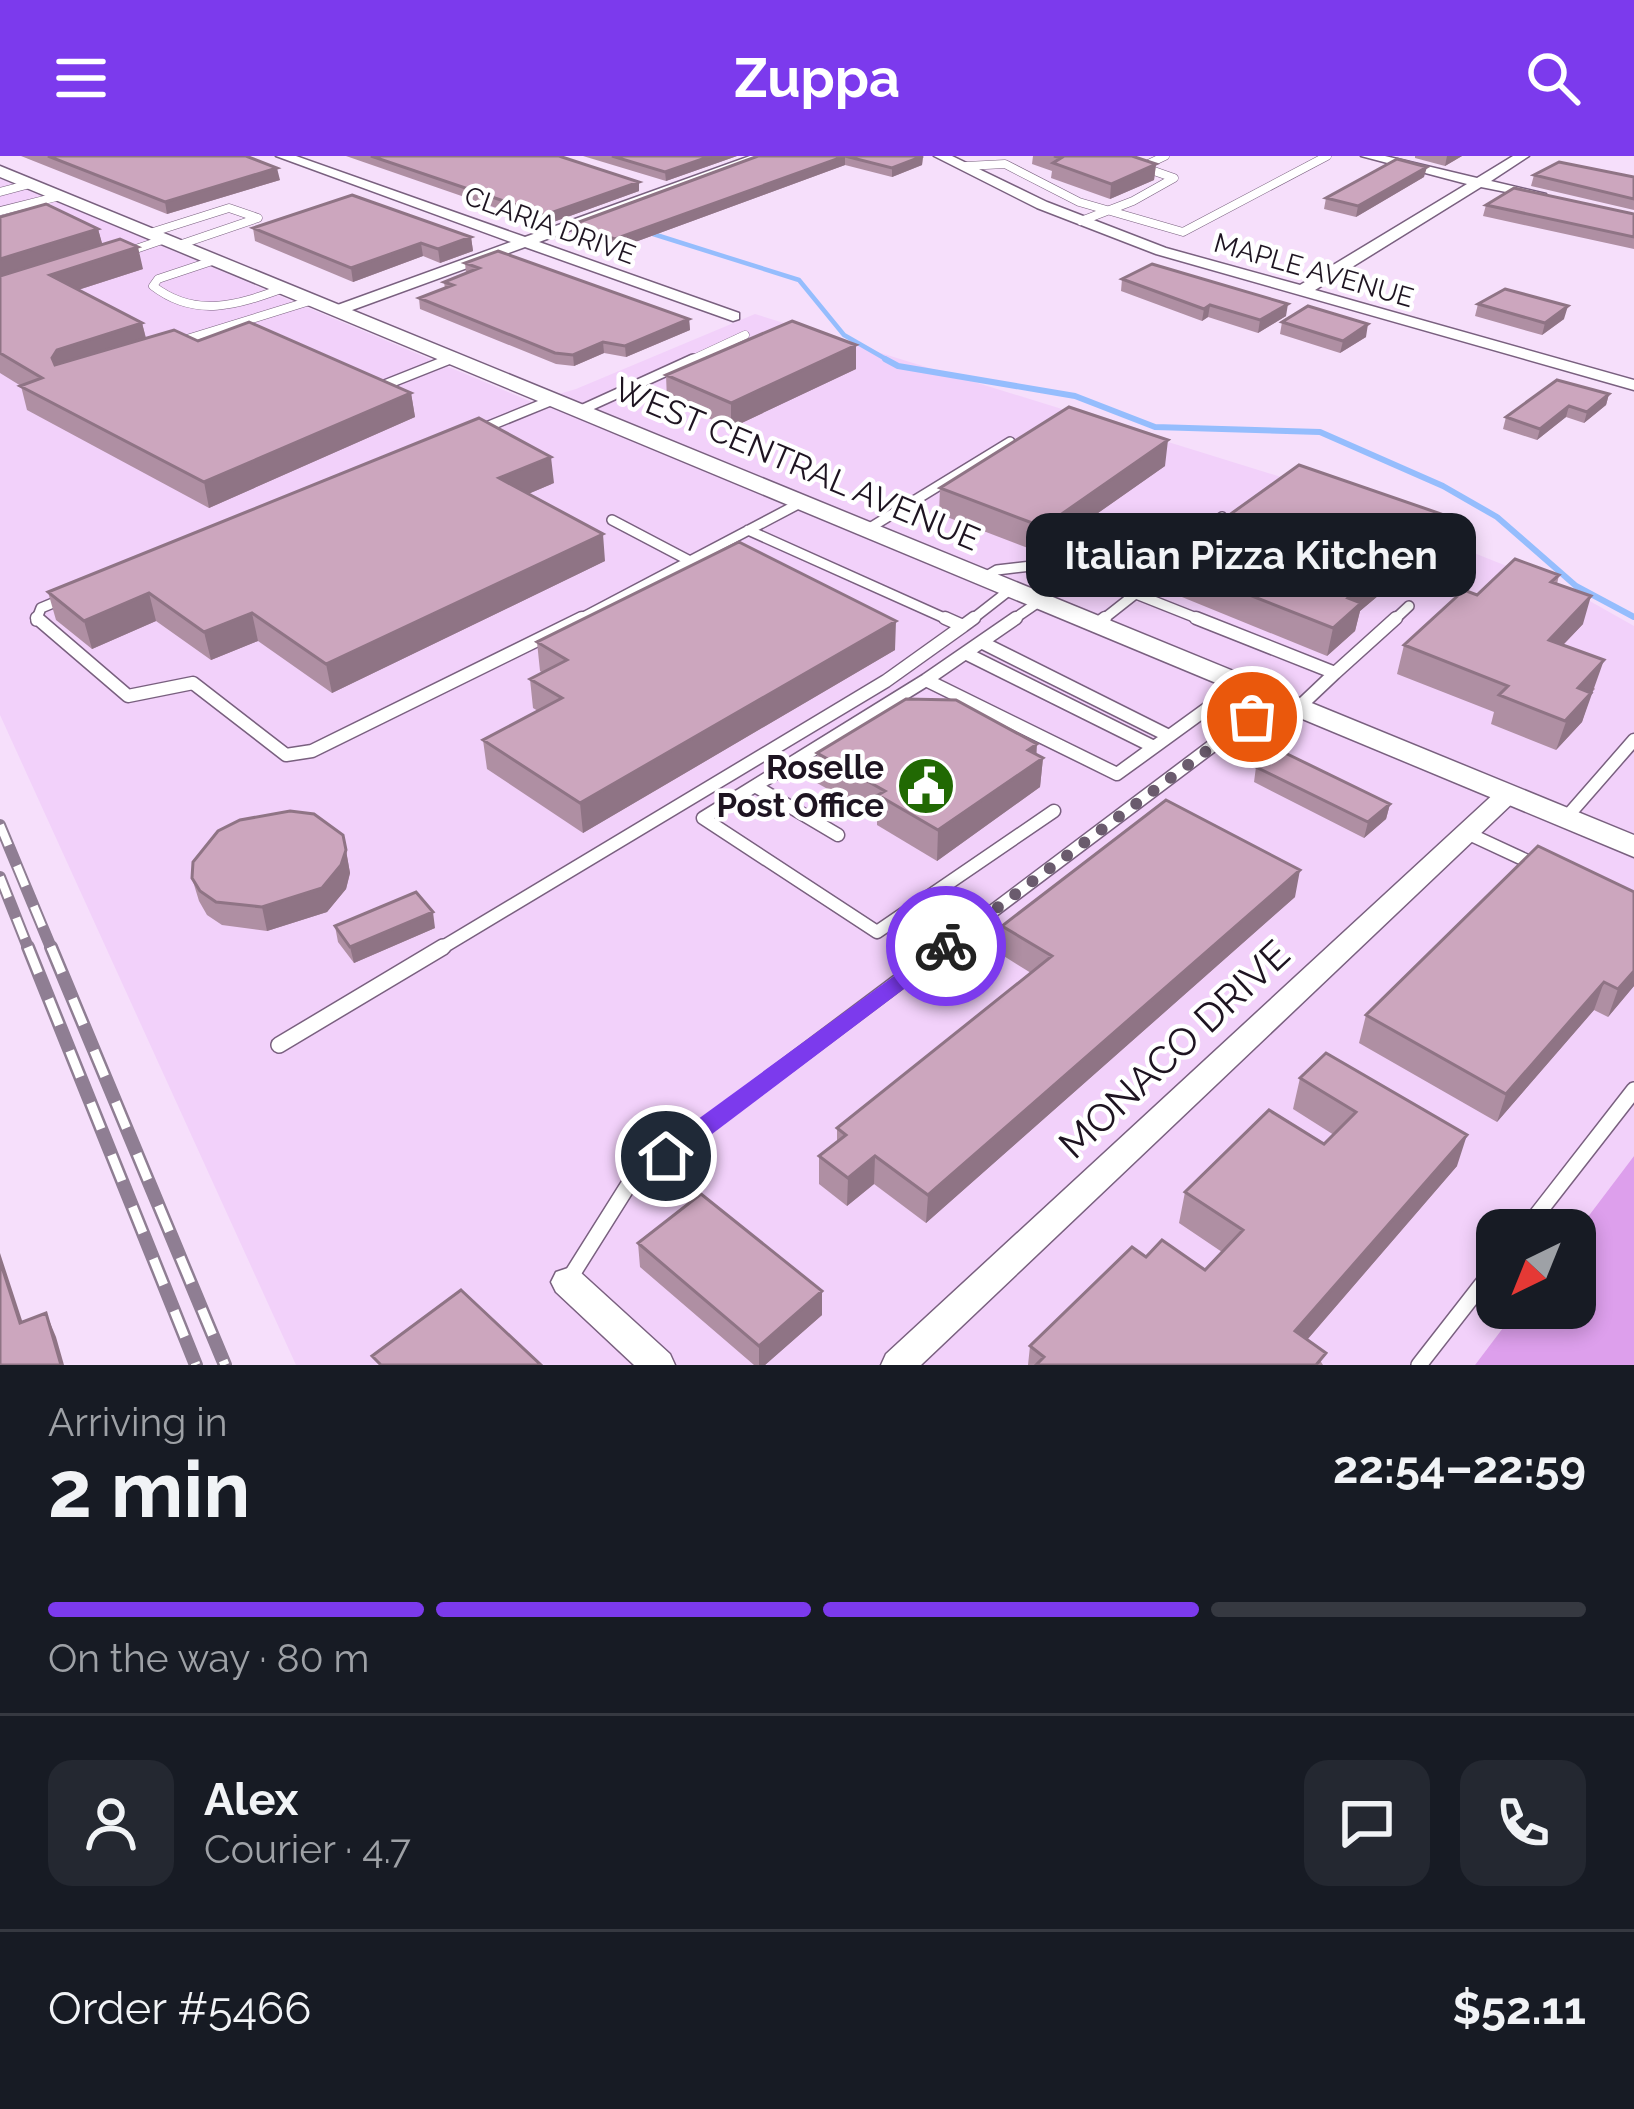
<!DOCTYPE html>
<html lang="en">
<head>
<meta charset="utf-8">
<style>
  body { margin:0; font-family:Raleway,sans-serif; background:#242831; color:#f1f3f6; height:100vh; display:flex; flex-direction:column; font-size:45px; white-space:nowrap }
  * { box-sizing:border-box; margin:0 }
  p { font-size:39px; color:#9ea1a6 }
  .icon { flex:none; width:66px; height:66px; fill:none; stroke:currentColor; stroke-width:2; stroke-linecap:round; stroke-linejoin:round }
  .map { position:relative; height:1209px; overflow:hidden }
  .side { display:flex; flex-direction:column; background:#171b24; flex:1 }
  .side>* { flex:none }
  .needle { width:78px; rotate:223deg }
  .controls { position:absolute; left:1476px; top:1053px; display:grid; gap:24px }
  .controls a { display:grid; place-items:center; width:120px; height:120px; border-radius:24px; background:#171b24; box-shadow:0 6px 18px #0003; font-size:60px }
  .pin { position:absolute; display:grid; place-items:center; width:102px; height:102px; color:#fff; margin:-51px; border:6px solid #fff; border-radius:50%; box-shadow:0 3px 12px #0007 }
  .courier { position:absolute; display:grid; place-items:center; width:120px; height:120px; margin:-60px; border:9px solid #7c3aed; border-radius:50%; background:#fff; color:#222; box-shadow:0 3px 15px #0007 }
  .bubble { position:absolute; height:84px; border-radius:24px; background:#171b24; box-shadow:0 6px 18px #0003; font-size:39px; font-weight:700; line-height:84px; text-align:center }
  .summary em { font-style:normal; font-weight:700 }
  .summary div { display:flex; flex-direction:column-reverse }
  .summary { display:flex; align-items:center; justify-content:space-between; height:204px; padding:0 48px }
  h1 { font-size:78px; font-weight:700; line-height:90px }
  .bar { display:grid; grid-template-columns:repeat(4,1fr); gap:18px 12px; align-content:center; height:144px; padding:0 48px }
  .bar i { height:15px; border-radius:9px; background:#363941 }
  .bar .selected { background:#7c3aed }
  .bar p { grid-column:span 4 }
  .line { display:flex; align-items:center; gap:30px; padding:0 48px; border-top:3px solid #363941 }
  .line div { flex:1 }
  .round { display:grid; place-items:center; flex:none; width:126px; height:126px; border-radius:24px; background:#242831 }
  header { display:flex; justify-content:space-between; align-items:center; height:156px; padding:0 48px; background:#7c3aed; color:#fff; font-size:54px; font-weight:700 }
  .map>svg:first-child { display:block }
</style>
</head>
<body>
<header><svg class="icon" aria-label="menu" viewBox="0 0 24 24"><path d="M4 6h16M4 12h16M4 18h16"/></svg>Zuppa<svg class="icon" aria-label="search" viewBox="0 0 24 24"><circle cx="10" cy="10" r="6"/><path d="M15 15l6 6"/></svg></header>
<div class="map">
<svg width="1634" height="1209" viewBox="0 0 1634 1209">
  <rect width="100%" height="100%" fill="#f6dffb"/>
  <path fill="#f2d1fa" d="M0,22L532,246L576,233L755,158L1294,325L1579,439L1634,470V1000L1575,1078V1074H1497V1152H1518L1475,1209H296L0,559Z"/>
  <path fill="#dd9fec" d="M1634,1000V1209H1475L1518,1152H1575V1078Z"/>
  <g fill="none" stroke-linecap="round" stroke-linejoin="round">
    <path stroke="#95bdfd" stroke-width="4.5" d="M650,77L799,124L844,179L891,206"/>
    <path stroke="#95bdfd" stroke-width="6" d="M885,203L898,210L1075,240L1155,271L1320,276L1443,330L1497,361L1576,430L1634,461"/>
    <g stroke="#79607f" stroke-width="9">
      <path id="service-far3" d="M966,10L1005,8L1079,46L1183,76L1327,0
        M1142,11L1165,0
        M0,36L30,28
        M0,55L60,40
        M1081,65L1133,45L1174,22L1111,0
        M150,77L229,52L258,62L179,89
        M127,96L165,83
        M215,104L158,123L153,130C196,163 237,149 284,132
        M177,186L313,144
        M442,206L454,201
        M687,206L745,179"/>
    </g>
    <g stroke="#79607f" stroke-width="12">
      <path id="service-far2" d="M377,232L450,203
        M581,254L693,203
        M479,274L555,243
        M612,364L690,405
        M868,373L1010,286
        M748,374L951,465
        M985,421L997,414L1040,409L1079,384
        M1136,438L1204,465
        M36,465L41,452L65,442
        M576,465L802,346
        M970,465L1011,433
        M1011,465L1040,445
        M1101,465L1167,413L1166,403L1222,361
        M1393,465L1409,450"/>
    </g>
    <g stroke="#79607f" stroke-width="15">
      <path id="service-far1" d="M37,462L128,540L193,527L286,599L312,595L582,462
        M1016,462L926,524L703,662L877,776L1054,655
        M1196,462L1335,517L1298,552
        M1097,468L1105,462
        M963,470L974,462
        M981,486L1169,580
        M965,497L1154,591
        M1335,517L1396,462
        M926,524L1117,618L1241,528
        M755,630L838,679
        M1565,663L1634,584
        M1467,677L1536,709
        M438,794L886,525L963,470L945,462
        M941,794L1276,542"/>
    </g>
    <g stroke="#79607f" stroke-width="18">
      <path id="service" d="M279,889L443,791
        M1525,1074L1634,934
        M568,1125L629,1028L945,791
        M1419,1209L1497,1109"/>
    </g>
    <g stroke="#79607f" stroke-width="3">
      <path id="minor" d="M276,0H296L525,81L750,0H770L539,86L739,157V163L733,165L525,91L344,157H332V151L511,86Z
        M934,0H952L1047,46L1166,92L1300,129L1467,28L1361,0H1385L1477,22L1513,0H1529L1491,25L1546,38V44L1481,31L1315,134L1634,224V234L1156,98L1037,52Z
        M1507,631L1519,639L1516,644L921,1209H881L886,1198L1498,634Z
        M568,1112L580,1116L670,1198L675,1209H634L556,1136L551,1126L556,1116Z"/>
    </g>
    <g stroke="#79607f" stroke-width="3">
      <path id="tertiary" d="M0,10L1634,679V701L0,21Z"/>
    </g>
    <use href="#service-far3" stroke="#fff" stroke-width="8"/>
    <use href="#service-far2" stroke="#fff" stroke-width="9"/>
    <use href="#service-far1" stroke="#fff" stroke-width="12"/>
    <use href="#service" stroke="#fff" stroke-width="15"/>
    <use href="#minor" fill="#fff" fill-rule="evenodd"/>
    <use href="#tertiary" fill="#fff" fill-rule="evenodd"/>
    <g stroke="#8f7e93" stroke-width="12">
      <path id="rail-far1" d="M0,669L52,794
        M0,721L29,794"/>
    </g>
    <g stroke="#8f7e93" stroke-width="14">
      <path id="rail" d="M28,791L196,1209
        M51,791L225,1209"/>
    </g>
    <use href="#rail-far1" stroke="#fff" stroke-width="8" stroke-dasharray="22" stroke-linecap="butt"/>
    <use href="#rail" stroke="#fff" stroke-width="9" stroke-dasharray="28" stroke-linecap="butt"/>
  </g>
  <path fill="#af8fa3" d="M21,0H246L280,24L167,58Z
    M346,0H559L639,26V35L545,69Z
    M583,0H737L666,25Z
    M758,0H923L922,9L892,21L845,9L616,93L572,79L571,69Z
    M1033,0H1132L1156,8L1154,24L1110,43L1051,22L1052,15L1032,8Z
    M1415,0H1462L1445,10L1415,2Z
    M1534,19L1634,21V54L1531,30Z
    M1424,21L1356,61L1324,53L1326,42Z
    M1486,49L1634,58V93L1483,60Z
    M0,61L98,73L102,88L143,113L78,134L142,167L146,182L198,185L411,237L415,261L209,352L27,254L21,230L0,217Z
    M253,72L471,81L473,95L440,107L423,100L353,126L255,85Z
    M465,107L689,163L690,174L626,201L604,197L574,210L556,208L420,153L419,142L445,133L444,126L466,117Z
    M1122,123L1286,160L1258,177L1208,161L1202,165L1121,135Z
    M1478,148L1564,163L1542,179L1475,160Z
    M1282,166L1366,181L1340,197L1280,178Z
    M856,189V213L731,272L667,244L666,219Z
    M1609,238L1606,249L1584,267L1566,261L1537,284L1503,273L1506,261Z
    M1165,310L1041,397L939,358L940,332Z
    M554,327L528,338L605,405L332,537L258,485L211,504L156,465L92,493L56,464L48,436Z
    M1193,385L1441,387L1360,455L1355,475L1327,500L1177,439L1181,412L1190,405Z
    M1559,419L1557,428L1583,468L1563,489L1595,533L1591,537L1582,566L1556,594L1491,568L1494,556L1397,518L1404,489L1477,439Z
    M537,486L895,494L583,677L487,613L483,584L538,555L533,552L530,523L543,517L540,515Z
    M817,597L1036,598L1043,602L1040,631L937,705L877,669V661L817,627Z
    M1256,611L1390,648L1386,663L1364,682L1254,626Z
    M343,679L350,717L346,733L327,756L267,775L222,769L207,759L199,745L192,722Z
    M1634,736V830L1608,861L1594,854L1497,966L1359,887L1366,859Z
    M1295,741L926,1067L874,1028L847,1050L819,1028V1000L837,986V972L1031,817L999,797L1002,770Z
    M335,770L435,772L354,807L338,786Z
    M1300,922L1457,1010L1307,1184L1323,1209H1028L1030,1190L1146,1101L1205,1114L1222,1096L1179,1067L1185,1036L1324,988L1334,979L1293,953Z
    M638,1087L822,1135V1159L765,1209H754L640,1111Z"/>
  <path fill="#8f7485" d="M711,0H737L666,25L665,16Z
    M845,0V9L616,93L615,83Z
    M923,0L922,9L892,21V12Z
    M1447,0H1462L1445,10Z
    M1156,8L1154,24L1110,43L1111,28Z
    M1427,11L1424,21L1356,61L1358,50Z
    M277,12L280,24L167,58L165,46Z
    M639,26V35L545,69V59Z
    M98,73L104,94L0,127V103Z
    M471,81L473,95L440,107L438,93Z
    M421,87L423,100L353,126L351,112Z
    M138,91L143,113L56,141L50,119Z
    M1288,148L1286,160L1258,177L1260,164Z
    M1210,149L1208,161L1202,165L1204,153Z
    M1568,150L1564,163L1542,179L1545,167Z
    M689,163L690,174L626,201L625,190Z
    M142,167L148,191L58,225L52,202L57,194Z
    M1368,168L1366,181L1340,197L1343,185Z
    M603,186L604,197L574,210L573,199Z
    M856,189V213L731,272V247Z
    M411,237L415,261L209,352L204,326Z
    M1609,238L1606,249L1584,267L1587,256Z
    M1569,250L1566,261L1537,284L1540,273Z
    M1168,284L1165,310L1041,397L1043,371Z
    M551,301L554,327L502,349L499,322Z
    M1447,360L1441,387L1360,455L1355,475L1327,500L1333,472L1348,442Z
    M603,378L605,405L332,537L326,508Z
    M149,437L156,465L92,493L84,465Z
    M1591,440L1583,468L1541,512L1549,484Z
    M252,457L258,485L211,504L204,476Z
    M896,465L895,494L583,677L580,647Z
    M1604,504L1582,566L1556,594L1578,532Z
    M1037,588L1036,607L1043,602L1040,631L937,705L938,674L1028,594Z
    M1390,648L1386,663L1364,682L1368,666Z
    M346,694L350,717L346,733L327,756L267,775L262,751Z
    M1300,714L1295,741L926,1067L928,1039Z
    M433,756L435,772L354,807L350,791Z
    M1634,815V830L1608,861L1618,833Z
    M1604,826L1594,854L1497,966L1506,938Z
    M1467,979L1457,1010L1287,1207L1295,1175Z
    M875,1000L874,1028L847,1050L848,1022Z
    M0,1097L31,1192L20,1167L0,1105Z
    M822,1135V1159L765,1209H759V1190Z
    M46,1157L56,1181L64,1209H61Z"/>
  <path fill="#cca6be" stroke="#8f7485" stroke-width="3" d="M48,0H246L277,12L165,46Z
    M371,0H559L639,26L545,59Z
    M612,0H711L665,16Z
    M758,0H845L615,83L571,69Z
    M845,0H923L892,12Z
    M1054,0H1132L1156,8L1111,28L1053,7L1061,2Z
    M1397,3L1427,11L1358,50L1326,42Z
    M1559,6L1634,21V43L1534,19Z
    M1514,32L1634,58V81L1486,49Z
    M352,39L471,81L438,93L421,87L351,112L253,72Z
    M46,48L98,73L0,103V61Z
    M120,83L138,91L50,119L142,167L57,194L52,202L55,209L174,174L198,185L249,166L411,237L204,326L20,230L42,222L0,197V120Z
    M498,95L689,163L625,190L603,186L573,199L555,197L419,142L453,129L444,126L479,112L465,107Z
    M1152,108L1288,148L1260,164L1210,149L1204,153L1122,123Z
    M1505,133L1568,150L1545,167L1478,148Z
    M1308,150L1368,168L1343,185L1282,166Z
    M792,165L856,189L731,247L666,219Z
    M1557,224L1609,238L1587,256L1569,250L1540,273L1506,261Z
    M1069,251L1168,284L1043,371L940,332Z
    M479,262L551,301L499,322L603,378L326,508L252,457L204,476L149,437L84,465L48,436Z
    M1299,309L1447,360L1348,442L1361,447L1333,472L1181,412L1210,391L1193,385Z
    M739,386L896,465L580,647L483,584L562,542L530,523L567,504L537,486Z
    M1515,403L1559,419L1551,426L1591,440L1549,484L1604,504L1578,532L1591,537L1565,565L1499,539L1508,530L1404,489L1464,434L1477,439Z
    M906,543L956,544L1037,588L1028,594L1043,602L938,674L878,639L885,635L817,597Z
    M1279,594L1390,648L1368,666L1256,611Z
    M1166,644L1300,714L928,1039L875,1000L848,1022L819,1000L846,979L837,972L1052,800L1002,770Z
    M290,655L314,658L343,679L346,694L341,709L322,732L262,751L216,746L200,735L192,722L193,706L218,675L240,664Z
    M1538,690L1634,736V815L1618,833L1604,826L1506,938L1366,859Z
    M416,736L433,756L350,791L335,770Z
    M1326,897L1467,979L1295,1175L1326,1197L1316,1209H1036L1044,1201L1030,1190L1132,1091L1146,1101L1162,1084L1205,1114L1243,1074L1185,1036L1269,954L1324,988L1356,956L1300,922Z
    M701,1038L822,1135L759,1190L638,1087Z
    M0,1105L20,1167L46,1157L61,1209H0Z
    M461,1134L541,1209H381L372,1200Z"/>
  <path fill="#7c3aed" d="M946,782L954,784V795L675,1006H657L653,1000L657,993Z"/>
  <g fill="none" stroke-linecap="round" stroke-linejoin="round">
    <path stroke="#6a5b6d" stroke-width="12" stroke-dasharray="0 21.6" d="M946,790L1252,561"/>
  </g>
  <defs>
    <g id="civic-disc" transform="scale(3)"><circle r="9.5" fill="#216903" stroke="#fff"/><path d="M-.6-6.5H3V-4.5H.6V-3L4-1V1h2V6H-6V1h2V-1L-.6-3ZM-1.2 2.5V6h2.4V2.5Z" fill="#fff"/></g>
  </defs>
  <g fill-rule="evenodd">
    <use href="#civic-disc" x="926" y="630"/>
  </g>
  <g text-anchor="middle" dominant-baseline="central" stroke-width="9" stroke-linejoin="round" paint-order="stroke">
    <g font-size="27" fill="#1e1421" stroke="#fff">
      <text transform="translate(550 69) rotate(20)">CLARIA DRIVE</text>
      <text transform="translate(1314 114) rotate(16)">MAPLE AVENUE</text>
    </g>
    <g font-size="33" fill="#1e1421" stroke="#fff">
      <text transform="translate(797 308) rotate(23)">WEST CENTRAL AVENUE</text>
    </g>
    <g font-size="33" font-weight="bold" fill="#1e1421" stroke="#fff" text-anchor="end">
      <text x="884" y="611">Roselle<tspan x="884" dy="38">Post Office</tspan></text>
    </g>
    <g font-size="39" fill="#1e1421" stroke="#fff">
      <text transform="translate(1174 893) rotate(-43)">MONACO DRIVE</text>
    </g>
  </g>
</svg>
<div class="controls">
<a><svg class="needle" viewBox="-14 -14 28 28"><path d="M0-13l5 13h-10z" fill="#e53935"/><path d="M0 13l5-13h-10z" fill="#9ea1a6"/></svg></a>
</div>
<div class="pin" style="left:1252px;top:561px;background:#ea580c"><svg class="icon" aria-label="bag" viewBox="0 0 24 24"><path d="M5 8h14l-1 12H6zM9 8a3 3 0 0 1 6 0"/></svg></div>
<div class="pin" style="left:666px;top:1000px;background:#1f2937"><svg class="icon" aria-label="home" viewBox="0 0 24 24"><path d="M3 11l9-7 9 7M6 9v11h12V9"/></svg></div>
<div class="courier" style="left:946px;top:790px"><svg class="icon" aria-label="bike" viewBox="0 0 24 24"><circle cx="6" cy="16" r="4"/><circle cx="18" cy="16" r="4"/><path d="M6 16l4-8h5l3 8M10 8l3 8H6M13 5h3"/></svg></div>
<div class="bubble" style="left:1026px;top:357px;width:450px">Italian Pizza Kitchen</div>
</div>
<section class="side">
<div class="summary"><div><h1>2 min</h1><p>Arriving in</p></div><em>22:54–22:59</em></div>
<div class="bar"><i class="selected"></i><i class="selected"></i><i class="selected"></i><i></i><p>On the way · 80 m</p></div>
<div class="line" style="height:216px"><a class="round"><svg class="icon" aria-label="person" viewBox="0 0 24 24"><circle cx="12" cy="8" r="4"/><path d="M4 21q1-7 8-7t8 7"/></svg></a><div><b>Alex</b><p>Courier · 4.7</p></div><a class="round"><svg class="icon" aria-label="chat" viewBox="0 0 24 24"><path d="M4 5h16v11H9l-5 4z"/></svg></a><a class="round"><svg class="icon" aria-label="phone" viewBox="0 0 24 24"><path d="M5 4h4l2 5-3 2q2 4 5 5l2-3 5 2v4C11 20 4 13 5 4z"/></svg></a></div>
<div class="line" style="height:156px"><div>Order #5466</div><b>$52.11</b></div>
</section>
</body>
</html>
